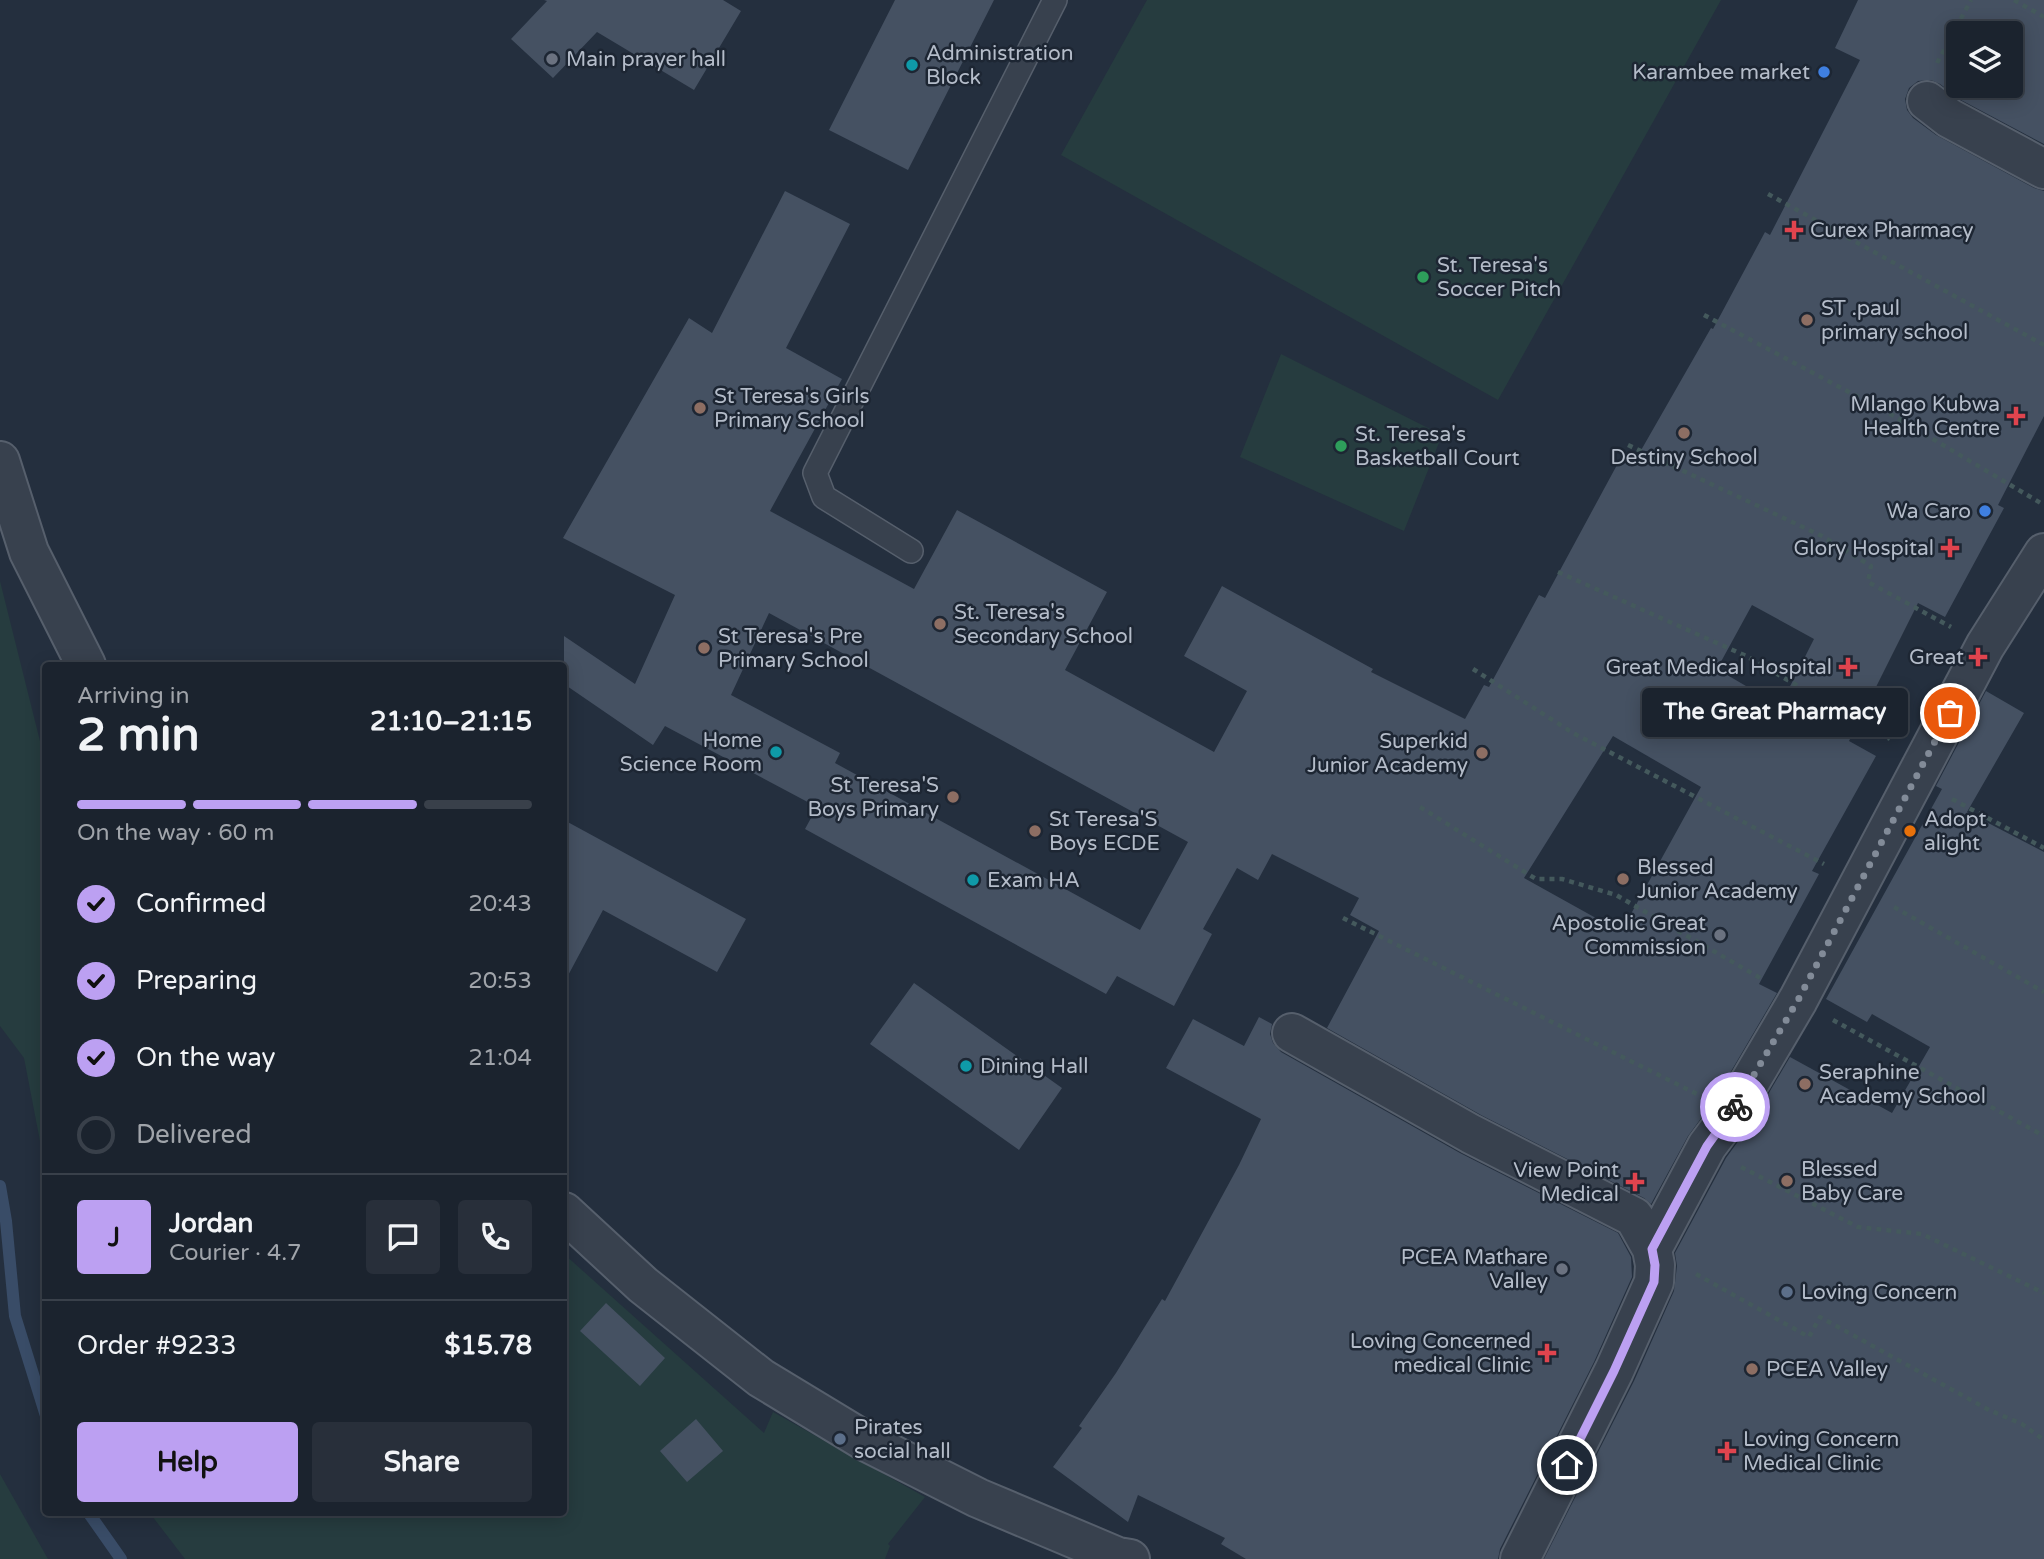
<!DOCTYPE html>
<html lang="en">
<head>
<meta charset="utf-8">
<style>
  body { margin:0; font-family:"Varela Round",sans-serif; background:#282f3a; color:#f1f3f6; height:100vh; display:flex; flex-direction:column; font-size:26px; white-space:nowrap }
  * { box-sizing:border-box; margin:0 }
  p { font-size:23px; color:#a0a4aa }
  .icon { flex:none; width:38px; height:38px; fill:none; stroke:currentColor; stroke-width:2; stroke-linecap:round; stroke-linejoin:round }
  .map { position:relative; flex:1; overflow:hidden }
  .panel { position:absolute; left:42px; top:662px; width:525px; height:854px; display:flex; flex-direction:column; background:#1b232e; border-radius:7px; box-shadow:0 4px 18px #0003,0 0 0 2px #39404a }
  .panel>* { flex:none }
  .buttons { position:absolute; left:1946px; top:21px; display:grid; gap:14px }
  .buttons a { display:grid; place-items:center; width:77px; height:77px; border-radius:7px; background:#1b232e; box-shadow:0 4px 18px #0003,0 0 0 2px #39404a; font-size:35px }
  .pin { position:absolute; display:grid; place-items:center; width:60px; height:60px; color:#fff; margin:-30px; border:4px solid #fff; border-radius:50%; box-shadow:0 2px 7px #0007 }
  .courier { position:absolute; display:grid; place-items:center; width:70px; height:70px; margin:-35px; border:5px solid #bca0f2; border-radius:50%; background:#fff; color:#222; box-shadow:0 2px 9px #0007 }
  .bubble { position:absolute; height:49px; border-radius:7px; background:#1b232e; box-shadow:0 4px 18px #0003,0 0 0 2px #39404a; font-size:23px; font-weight:800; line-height:49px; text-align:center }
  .head em { font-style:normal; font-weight:800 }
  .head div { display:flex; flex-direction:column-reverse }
  .head { display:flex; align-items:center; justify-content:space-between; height:119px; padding:0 35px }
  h1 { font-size:46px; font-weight:800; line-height:52px }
  .bar { display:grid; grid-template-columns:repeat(4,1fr); gap:10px 7px; align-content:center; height:84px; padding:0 35px }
  .bar i { height:9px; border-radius:5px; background:#39404a }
  .bar .current { background:#bca0f2 }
  .bar p { grid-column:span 4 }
  .line { display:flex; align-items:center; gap:18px; padding:0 35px; border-top:2px solid #39404a }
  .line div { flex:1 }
  .round { display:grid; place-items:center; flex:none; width:74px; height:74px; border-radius:7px; background:#282f3a }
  ol { padding:0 35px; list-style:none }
  li { display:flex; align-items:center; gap:21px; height:77px }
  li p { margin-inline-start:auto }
  li .icon { padding:7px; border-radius:50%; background:#bca0f2; color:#111; stroke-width:4 }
  li:last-child { color:#a0a4aa }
  li i { width:38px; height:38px; border:4px solid #39404a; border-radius:50% }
  .primary-button { display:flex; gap:14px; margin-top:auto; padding:14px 35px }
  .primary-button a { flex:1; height:80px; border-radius:7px; background:#bca0f2; color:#111; font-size:28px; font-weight:800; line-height:80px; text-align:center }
  .primary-button a+a { background:#282f3a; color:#f1f3f6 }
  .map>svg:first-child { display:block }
</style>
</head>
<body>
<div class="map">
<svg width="2044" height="1559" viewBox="0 0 2044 1559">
  <rect width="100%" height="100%" fill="#242f3e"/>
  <path fill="#263c3f" d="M1147,0H1721L1498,400L1061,155Z
    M1281,354L1442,435L1404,531L1240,457Z
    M0,581L45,761V1167L24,1058L0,1026Z
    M564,1254L764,1433L773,1412L925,1497L888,1544L890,1546L885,1559H185L149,1512H564Z
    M0,1474L48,1559H0Z"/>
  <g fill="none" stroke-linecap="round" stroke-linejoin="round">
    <path stroke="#394c67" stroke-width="12" d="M0,1186L6,1221L15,1316L46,1416
      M88,1512L121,1559"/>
  </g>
  <path fill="#455162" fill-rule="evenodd" d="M544,0H723L741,11L694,90L597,32L553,78L511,39L547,1Z
    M895,0H994L908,170L829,130Z
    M1858,0H2044V144L1961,100L1940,84L1931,80L1918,81L1909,88L1905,99L1907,110L1913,118L1936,135L2034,188L2044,191V416L1998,505L2004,508L1945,617L1918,603L1849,741L1876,756L1812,871L1819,874L1759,984L1777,993L1713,1102L1688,1136L1651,1204L1644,1198L1481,1115L1327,1028L1379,931L1350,915L1359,898L1272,854L1258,880L1237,868L1203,929L1212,934L1174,1006L1117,976L1106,994L805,829L817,807L665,726L653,745L564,684V636L635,684L675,595L563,538L689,318L712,333L785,191L850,224L786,348L842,379L770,511L914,589L957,510L1107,592L1065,670L1214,752L1247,691L1184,656L1222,586L1373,669L1371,672L1465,719L1484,685L1489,687L1539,595L1545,598L1624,452L1636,459L1711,328L1713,329L1765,232L1770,235L1860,60L1835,48ZM1958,33H2011V86H1958ZM1752,605L1814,639L1780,706L1717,669ZM769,613L1188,842L1140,930L835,763L840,753L731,695ZM1613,736L1701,787L1621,932L1524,878Z
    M1986,691L2024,713L1967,812L2044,852V1559H1544L1634,1381L1674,1291L1677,1266L1675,1253L1726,1158L1750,1125L1790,1057L1892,1113L1930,1047L1872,1014L1867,1022L1826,999L1942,789L1936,786Z
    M564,820L746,919L717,972L603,910L564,983Z
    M914,983L1062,1088L1019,1150L870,1044Z
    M1259,1017L1272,1024L1270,1034L1273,1043L1281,1052L1460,1153L1618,1233L1631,1257L1632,1277L1594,1362L1500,1549L1498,1559H1246L1221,1544L1225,1538L1138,1495L1128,1522L1053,1467L1082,1428L1079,1426L1116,1373L1162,1299L1165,1301L1239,1165L1261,1119L1166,1068L1193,1019L1244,1046Z
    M606,1303L665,1358L640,1386L580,1331Z
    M696,1419L723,1451L687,1482L660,1451Z"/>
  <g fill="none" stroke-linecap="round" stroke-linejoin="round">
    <g stroke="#565f6c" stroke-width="26">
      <path id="lane" d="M911,551L824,497L815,473L1055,0"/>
    </g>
    <g stroke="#565f6c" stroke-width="42">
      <path id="street" d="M1927,101L1949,118L2044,169
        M0,461L29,552L86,665
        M1292,1033L1471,1134L1634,1217L1652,1249L1655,1265L1654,1282L1614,1371L1520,1559
        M564,1212L643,1285L761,1378L865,1441L978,1498L1118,1557L1130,1559
        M1652,1249L1707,1146L1731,1114L1798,1000L1985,646L2044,553"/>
    </g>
    <path stroke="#44595c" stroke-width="4.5" stroke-dasharray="5 5" stroke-linecap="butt" d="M2014,0L2044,17
      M1937,63L1971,0
      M1768,194L2044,345
      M1704,315L1894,416L2044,505
      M1628,445L1822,536L1871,566L1868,582L1951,627
      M1558,572L1746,656L1890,739
      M1473,669L1573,733L1824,864
      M1952,799L2044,848
      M1420,807L1536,879H1562L1616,895L1762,979
      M1894,907L2044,992
      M1343,918L1697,1094
      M1833,1020L2044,1136
      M1741,1167L1858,1227L1922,1234L2044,1293
      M1696,1274L1809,1337L1820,1317L1989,1410L2022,1424L2044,1440"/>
    <use href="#lane" stroke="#38414e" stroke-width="23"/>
    <use href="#street" stroke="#38414e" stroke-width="38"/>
  </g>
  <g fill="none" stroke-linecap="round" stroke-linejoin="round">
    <path stroke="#828b98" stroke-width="7" stroke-dasharray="0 12.6" d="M1735,1107L1798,1000L1950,713"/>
    <path stroke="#bca0f2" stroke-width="9" d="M1567,1465L1614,1371L1654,1282L1655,1265L1652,1249L1707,1146L1735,1107"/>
  </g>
  <g fill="#6b7280" stroke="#1d2633" stroke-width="2.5">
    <circle cx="552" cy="59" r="7"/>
    <circle cx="1720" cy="935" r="7"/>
    <circle cx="1562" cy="1269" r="7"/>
  </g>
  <g fill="#0f9aa8" stroke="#1d2633" stroke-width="2.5">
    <circle cx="912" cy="65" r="7"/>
    <circle cx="776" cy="752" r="7"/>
    <circle cx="973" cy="880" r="7"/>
    <circle cx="966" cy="1066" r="7"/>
  </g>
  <g fill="#3f7fe0" stroke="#1d2633" stroke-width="2.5">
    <circle cx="1824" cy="72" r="7"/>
    <circle cx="1985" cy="511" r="7"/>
  </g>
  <g fill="#e0444e" stroke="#1d2633" stroke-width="2.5">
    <path d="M1790.5 219.5h7v7h7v7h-7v7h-7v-7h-7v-7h7z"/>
    <path d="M2012.5 405.5h7v7h7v7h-7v7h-7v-7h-7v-7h7z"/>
    <path d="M1946.5 537.5h7v7h7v7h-7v7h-7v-7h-7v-7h7z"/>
    <path d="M1974.5 646.5h7v7h7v7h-7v7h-7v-7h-7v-7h7z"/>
    <path d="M1844.5 656.5h7v7h7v7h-7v7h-7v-7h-7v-7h7z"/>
    <path d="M1631.5 1171.5h7v7h7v7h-7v7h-7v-7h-7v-7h7z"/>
    <path d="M1543.5 1342.5h7v7h7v7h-7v7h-7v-7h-7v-7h7z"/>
    <path d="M1723.5 1440.5h7v7h7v7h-7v7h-7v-7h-7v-7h7z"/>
  </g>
  <g fill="#2e9e5b" stroke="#1d2633" stroke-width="2.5">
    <circle cx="1423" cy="277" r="7"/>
    <circle cx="1341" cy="446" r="7"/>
  </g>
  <g fill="#8d6e63" stroke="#1d2633" stroke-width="2.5">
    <circle cx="1807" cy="320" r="7"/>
    <circle cx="700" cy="408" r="7"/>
    <circle cx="1684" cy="433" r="7"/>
    <circle cx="940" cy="624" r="7"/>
    <circle cx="704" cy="648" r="7"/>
    <circle cx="1482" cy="753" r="7"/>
    <circle cx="953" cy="797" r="7"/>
    <circle cx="1035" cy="831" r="7"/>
    <circle cx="1623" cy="879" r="7"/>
    <circle cx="1805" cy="1084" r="7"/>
    <circle cx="1787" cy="1181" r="7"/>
    <circle cx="1752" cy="1369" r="7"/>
  </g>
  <circle fill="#e8710a" stroke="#1d2633" stroke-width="2.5" cx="1910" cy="831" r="7"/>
  <g fill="#5c6f8a" stroke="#1d2633" stroke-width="2.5">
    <circle cx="1787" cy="1292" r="7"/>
    <circle cx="840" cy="1439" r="7"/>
  </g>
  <g text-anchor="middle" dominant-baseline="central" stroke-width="5" stroke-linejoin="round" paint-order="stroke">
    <g font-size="21" fill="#b4bcc9" stroke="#1d2633" text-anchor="start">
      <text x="926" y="53">Administration<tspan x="926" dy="24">Block</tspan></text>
      <text x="566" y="59">Main prayer hall</text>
      <text x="1810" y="72" text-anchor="end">Karambee market</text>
      <text x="1810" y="230">Curex Pharmacy</text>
      <text x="1437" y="265">St. Teresa's<tspan x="1437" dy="24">Soccer Pitch</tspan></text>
      <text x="1821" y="308">ST .paul<tspan x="1821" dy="24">primary school</tspan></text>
      <text x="714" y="396">St Teresa's Girls<tspan x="714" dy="24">Primary School</tspan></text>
      <text x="2000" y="404" text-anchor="end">Mlango Kubwa<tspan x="2000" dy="24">Health Centre</tspan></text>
      <text x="1355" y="434">St. Teresa's<tspan x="1355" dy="24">Basketball Court</tspan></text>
      <text x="1684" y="457" text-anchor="middle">Destiny School</text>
      <text x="1971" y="511" text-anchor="end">Wa Caro</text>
      <text x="1934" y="548" text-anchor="end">Glory Hospital</text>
      <text x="954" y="612">St. Teresa's<tspan x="954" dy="24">Secondary School</tspan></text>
      <text x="718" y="636">St Teresa's Pre<tspan x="718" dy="24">Primary School</tspan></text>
      <text x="1964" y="657" text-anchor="end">Great</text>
      <text x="1832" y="667" text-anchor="end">Great Medical Hospital</text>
      <text x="762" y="740" text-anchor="end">Home<tspan x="762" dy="24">Science Room</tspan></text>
      <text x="1468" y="741" text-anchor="end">Superkid<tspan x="1468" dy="24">Junior Academy</tspan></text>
      <text x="939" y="785" text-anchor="end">St Teresa'S<tspan x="939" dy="24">Boys Primary</tspan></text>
      <text x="1049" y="819">St Teresa'S<tspan x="1049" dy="24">Boys ECDE</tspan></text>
      <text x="1924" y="819">Adopt<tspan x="1924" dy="24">alight</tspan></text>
      <text x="1637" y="867">Blessed<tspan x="1637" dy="24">Junior Academy</tspan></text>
      <text x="987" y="880">Exam HA</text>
      <text x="1706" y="923" text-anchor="end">Apostolic Great<tspan x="1706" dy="24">Commission</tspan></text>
      <text x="980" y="1066">Dining Hall</text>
      <text x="1819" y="1072">Seraphine<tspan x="1819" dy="24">Academy School</tspan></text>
      <text x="1801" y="1169">Blessed<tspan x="1801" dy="24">Baby Care</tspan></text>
      <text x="1619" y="1170" text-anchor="end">View Point<tspan x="1619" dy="24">Medical</tspan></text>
      <text x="1548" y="1257" text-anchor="end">PCEA Mathare<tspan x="1548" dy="24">Valley</tspan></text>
      <text x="1801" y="1292">Loving Concern</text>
      <text x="1531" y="1341" text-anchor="end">Loving Concerned<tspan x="1531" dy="24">medical Clinic</tspan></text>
      <text x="1766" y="1369">PCEA Valley</text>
      <text x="854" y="1427">Pirates<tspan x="854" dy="24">social hall</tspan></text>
      <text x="1743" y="1439">Loving Concern<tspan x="1743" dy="24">Medical Clinic</tspan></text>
    </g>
  </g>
</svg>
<div class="buttons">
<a><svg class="icon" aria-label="layers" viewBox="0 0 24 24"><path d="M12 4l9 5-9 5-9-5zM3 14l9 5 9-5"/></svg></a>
</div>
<div class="pin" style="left:1950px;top:713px;background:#ea580c"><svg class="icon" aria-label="bag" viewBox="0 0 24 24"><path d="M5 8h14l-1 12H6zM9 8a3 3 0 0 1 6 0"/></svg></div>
<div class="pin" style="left:1567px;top:1465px;background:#1f2937"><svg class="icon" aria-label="home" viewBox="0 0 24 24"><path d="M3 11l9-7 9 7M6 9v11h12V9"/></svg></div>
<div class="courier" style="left:1735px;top:1107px"><svg class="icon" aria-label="bike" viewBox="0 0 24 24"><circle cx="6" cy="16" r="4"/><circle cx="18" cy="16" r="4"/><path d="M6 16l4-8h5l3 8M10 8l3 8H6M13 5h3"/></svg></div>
<div class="bubble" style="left:1642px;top:688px;width:266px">The Great Pharmacy</div>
<section class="panel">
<div class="head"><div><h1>2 min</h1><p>Arriving in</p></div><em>21:10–21:15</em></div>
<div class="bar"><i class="current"></i><i class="current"></i><i class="current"></i><i></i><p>On the way · 60 m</p></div>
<ol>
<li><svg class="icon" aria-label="check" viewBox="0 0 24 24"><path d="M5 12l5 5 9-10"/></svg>Confirmed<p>20:43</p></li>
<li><svg class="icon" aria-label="check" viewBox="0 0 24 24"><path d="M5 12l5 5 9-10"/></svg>Preparing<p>20:53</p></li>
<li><svg class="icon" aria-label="check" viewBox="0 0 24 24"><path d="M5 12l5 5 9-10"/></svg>On the way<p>21:04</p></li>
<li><i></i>Delivered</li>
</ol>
<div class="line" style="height:126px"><b class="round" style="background:#bca0f2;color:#111">J</b><div><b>Jordan</b><p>Courier · 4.7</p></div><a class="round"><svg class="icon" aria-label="chat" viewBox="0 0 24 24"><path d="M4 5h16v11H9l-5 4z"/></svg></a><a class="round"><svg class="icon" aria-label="phone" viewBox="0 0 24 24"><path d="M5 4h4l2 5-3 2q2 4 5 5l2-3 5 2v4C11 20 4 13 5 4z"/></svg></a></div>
<div class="line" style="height:91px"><div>Order #9233</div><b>$15.78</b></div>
<div class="primary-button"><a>Help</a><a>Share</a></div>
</section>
</div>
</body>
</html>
